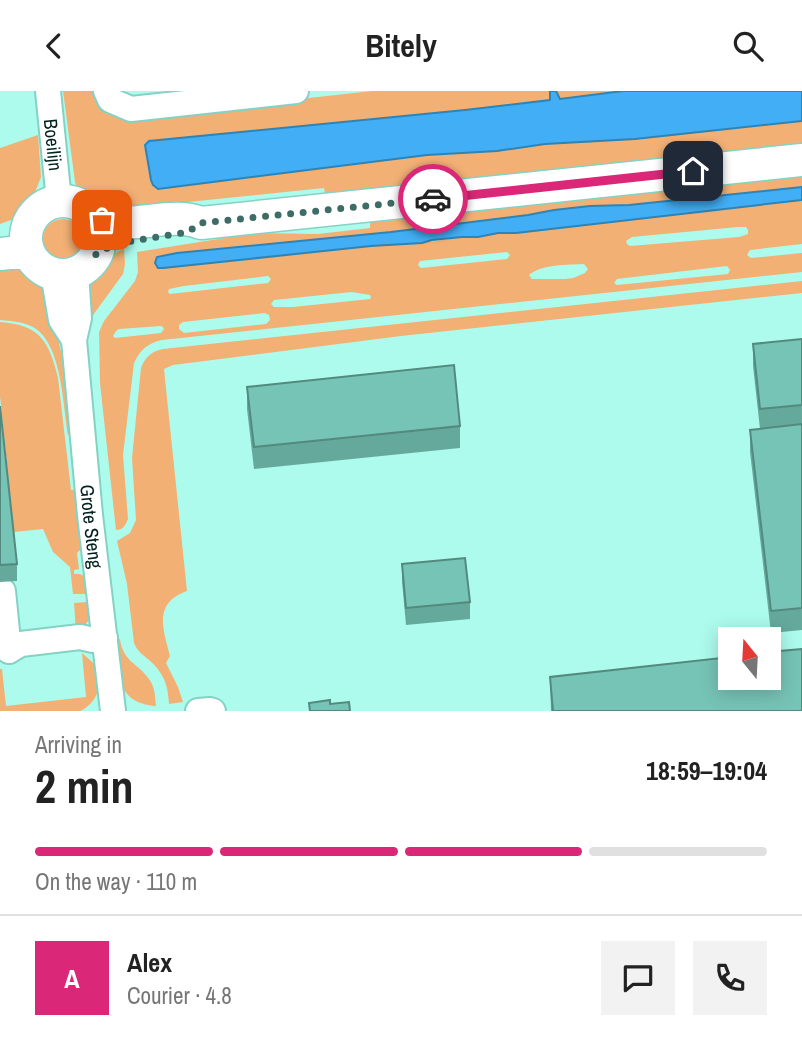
<!DOCTYPE html>
<html lang="en">
<head>
<meta charset="utf-8">
<style>
  body { margin:0; font-family:"Archivo Narrow",sans-serif; background:#f2f2f2; color:#222; height:100vh; display:flex; flex-direction:column; font-size:26px; white-space:nowrap }
  * { box-sizing:border-box; margin:0 }
  p { font-size:23px; color:#767676 }
  .icon { flex:none; width:38px; height:38px; fill:none; stroke:currentColor; stroke-width:2; stroke-linecap:round; stroke-linejoin:round }
  .map { position:relative; height:620px; overflow:hidden }
  .drawer { display:flex; flex-direction:column; background:#fff; flex:1 }
  .drawer>* { flex:none }
  .needle { width:46px; rotate:342deg }
  .fabs { position:absolute; left:718px; top:536px; display:grid; gap:14px }
  .fabs a { display:grid; place-items:center; width:63px; height:63px; border-radius:0px; background:#fff; box-shadow:0 4px 18px #0003; font-size:35px }
  .pin { position:absolute; display:grid; place-items:center; width:60px; height:60px; color:#fff; margin:-30px; border-radius:14px; box-shadow:0 4px 10px #0006 }
  .courier { position:absolute; display:grid; place-items:center; width:70px; height:70px; margin:-35px; border:5px solid #db2777; border-radius:50%; background:#fff; color:#222; box-shadow:0 2px 9px #0007 }
  .headline em { font-style:normal; font-weight:700 }
  .headline div { display:flex; flex-direction:column-reverse }
  .headline { display:flex; align-items:center; justify-content:space-between; height:119px; padding:0 35px }
  h1 { font-size:46px; font-weight:700; line-height:52px }
  .bar { display:grid; grid-template-columns:repeat(4,1fr); gap:10px 7px; align-content:center; height:84px; padding:0 35px }
  .bar i { height:9px; border-radius:5px; background:#e0e0e0 }
  .bar .active { background:#db2777 }
  .bar p { grid-column:span 4 }
  .line { display:flex; align-items:center; gap:18px; padding:0 35px; border-top:2px solid #e0e0e0 }
  .line div { flex:1 }
  .round { display:grid; place-items:center; flex:none; width:74px; height:74px; border-radius:0px; background:#f2f2f2 }
  header { display:flex; justify-content:space-between; align-items:center; height:91px; padding:0 35px; background:#fff; font-size:32px; font-weight:700 }
  .map>svg:first-child { display:block }
</style>
</head>
<body>
<header><svg class="icon" aria-label="back" viewBox="0 0 24 24"><path d="M15 5l-7 7 7 7"/></svg>Bitely<svg class="icon" aria-label="search" viewBox="0 0 24 24"><circle cx="10" cy="10" r="6"/><path d="M15 15l6 6"/></svg></header>
<div class="map">
<svg width="802" height="620" viewBox="0 0 802 620">
  <rect width="100%" height="100%" fill="#adfbed"/>
  <path fill="#f2b075" fill-rule="evenodd" d="M63,0H97L105,20L127,27L372,0H550V9L465,19L149,50L144,54L145,58H147L151,89L187,93L427,64L497,60L545,53L635,48L802,30V59L382,104L325,103L324,97L120,118H97L78,99L75,91Z
    M556,0H623L559,8Z
    M38,44L41,86L34,104L22,125L0,133V57Z
    M802,78V96L629,114L590,115L554,119L528,124L391,141L177,162L156,174L158,177H163L371,155L422,152L462,146H478L498,142H516L802,109V153L750,159L747,164L751,167L802,162V181L162,249C148,252 140,259 134,272L123,364L128,428C125,435 123,439 116,439L100,292L99,241L104,230L135,190L138,181L137,161L256,142L318,143L370,137V131L436,117ZM738,136H746L748,139V143L739,146L630,155L627,153L626,150L632,146ZM507,161L510,164L507,168L421,177L418,174L420,170ZM584,173L588,178L585,182L573,187L565,188H532L529,184C542,173 567,174 584,173ZM727,175L730,179L728,183L617,194L614,192L617,188ZM268,185L271,188L268,192L170,203L168,201L169,198L184,195ZM352,201L370,204L371,206L370,208L293,216H274L271,213L274,209ZM265,222L269,224L270,229L266,233L184,242L179,238V234L183,231ZM161,235L163,236L164,238L161,242L115,247L113,245L116,240L119,238Z
    M43 148a20 20 0 1 1 40 0a20 20 0 1 1-40 0Z
    M124,158L125,173L123,183L88,231C88,219 86,204 88,192C91,176 110,164 124,158Z
    M0,169L25,176L45,194L68,290L74,343L68,344C63,314 62,252 33,236C23,231 11,230 0,229Z
    M802,190V202L401,245L173,274L164,278L187,500C153,512 163,538 170,565L166,572L178,596L183,611L169,613C168,594 164,582 149,569C143,564 137,560 134,552L127,493L117,450L130,442L136,429L132,367L141,277C145,266 152,260 163,258Z
    M0,231C40,234 49,250 58,287L71,399H75L86,453L77,462L79,478L74,479V483H80L89,488L93,523L80,541H76L74,512L87,511L86,503H73L70,476L53,461L43,438L14,441L0,305Z
    M120,548C123,571 138,572 149,588C155,596 155,605 156,615C115,612 118,581 114,549Z
    M82,562L99,577C99,598 100,608 81,620H0V578H2L6,615L86,606Z"/>
  <path fill="#42aef5" stroke="#2e84b4" stroke-width="2" d="M550,0H556L560,8L623,0H802V30L635,48L545,53L497,60L427,64L158,98L153,94L151,89L145,54L149,50L465,19L550,9Z
    M802,96V109L516,142H498L478,146H462L432,149L422,152L371,155L163,177H158L155,172L157,166L177,162L391,141L528,124L554,119L590,115L629,114Z"/>
  <g fill="none" stroke-linecap="round" stroke-linejoin="round">
    <g stroke="#84d2c4" stroke-width="28">
      <g id="minor">
        <path id="s1" d="M48,0L59,110"/>
        <path d="M106,0L110,9L131,18L296,0"/>
        <path id="s2" d="M76,181L79,227L74,249L90,424L113,620"/>
        <path d="M53,182L61,229L74,249"/>
        <path d="M3,500L9,560"/>
        <path d="M9,560L21,553L80,546L93,549L105,547"/>
        <path d="M198,620L210,619L213,620"/>
      </g>
    </g>
    <g stroke="#84d2c4" stroke-width="35">
      <path id="major" d="M26 147a37 37 0 1 1 74 0a37 37 0 1 1-74 0Z
        M94,126C128,142 167,119 201,132L802,69
        M0,163L28,160"/>
    </g>
    <use href="#minor" stroke="#fff" stroke-width="24"/>
    <use href="#major" stroke="#fff" stroke-width="32"/>
  </g>
  <path fill="#65a99d" d="M802,248V539L771,542L750,361V339L760,338L753,275V253Z
    M247,296L460,335V357L254,378L247,318Z
    M0,315L17,473V490L0,491Z
    M402,473L470,511V528L406,534L402,490Z
    M550,586L802,620H551Z"/>
  <path fill="#76c4b6" stroke="#53897f" stroke-width="2" d="M802,248V314L760,318L753,253Z
    M454,274L460,335L254,356L247,296Z
    M0,315L17,473L0,474Z
    M802,333V517L771,520L750,339Z
    M465,467L470,511L406,517L402,473Z
    M802,558V620H553L550,586L730,566V586H768V561Z
    M330,609V613L349,611L350,620H310L309,612Z"/>
  <g fill="none" stroke-linecap="round" stroke-linejoin="round">
    <path stroke="#3d6d66" stroke-width="7" stroke-dasharray="0 12.6" d="M102,129L94,125C101,140 101,150 95,164L111,155L120,152L188,141L201,132L433,108"/>
    <path stroke="#db2777" stroke-width="9" d="M433,108L693,80"/>
  </g>
  <g text-anchor="middle" dominant-baseline="central" stroke-width="5" stroke-linejoin="round" paint-order="stroke">
    <g font-size="19" fill="#00211d" stroke="#fff">
      <text stroke="none"><textPath href="#s1" startOffset="54">Boeilijn</textPath></text>
      <text stroke="none"><textPath href="#s2" startOffset="256">Grote Steng</textPath></text>
    </g>
  </g>
</svg>
<div class="fabs">
<a><svg class="needle" viewBox="-14 -14 28 28"><path d="M0-13l5 13h-10z" fill="#e53935"/><path d="M0 13l5-13h-10z" fill="#767676"/></svg></a>
</div>
<div class="pin" style="left:102px;top:129px;background:#ea580c"><svg class="icon" aria-label="bag" viewBox="0 0 24 24"><path d="M5 8h14l-1 12H6zM9 8a3 3 0 0 1 6 0"/></svg></div>
<div class="pin" style="left:693px;top:80px;background:#1f2937"><svg class="icon" aria-label="home" viewBox="0 0 24 24"><path d="M3 11l9-7 9 7M6 9v11h12V9"/></svg></div>
<div class="courier" style="left:433px;top:108px"><svg class="icon" aria-label="car" viewBox="0 0 24 24"><path d="M5 17H2v-5l4-1 3-4h7l3 4 3 1v5h-3M9 17h6M6 11h13"/><circle cx="7" cy="17" r="2"/><circle cx="17" cy="17" r="2"/></svg></div>
</div>
<section class="drawer">
<div class="headline"><div><h1>2 min</h1><p>Arriving in</p></div><em>18:59–19:04</em></div>
<div class="bar"><i class="active"></i><i class="active"></i><i class="active"></i><i></i><p>On the way · 110 m</p></div>
<div class="line" style="height:126px"><b class="round" style="background:#db2777;color:#fff">A</b><div><b>Alex</b><p>Courier · 4.8</p></div><a class="round"><svg class="icon" aria-label="chat" viewBox="0 0 24 24"><path d="M4 5h16v11H9l-5 4z"/></svg></a><a class="round"><svg class="icon" aria-label="phone" viewBox="0 0 24 24"><path d="M5 4h4l2 5-3 2q2 4 5 5l2-3 5 2v4C11 20 4 13 5 4z"/></svg></a></div>
</section>
</body>
</html>
